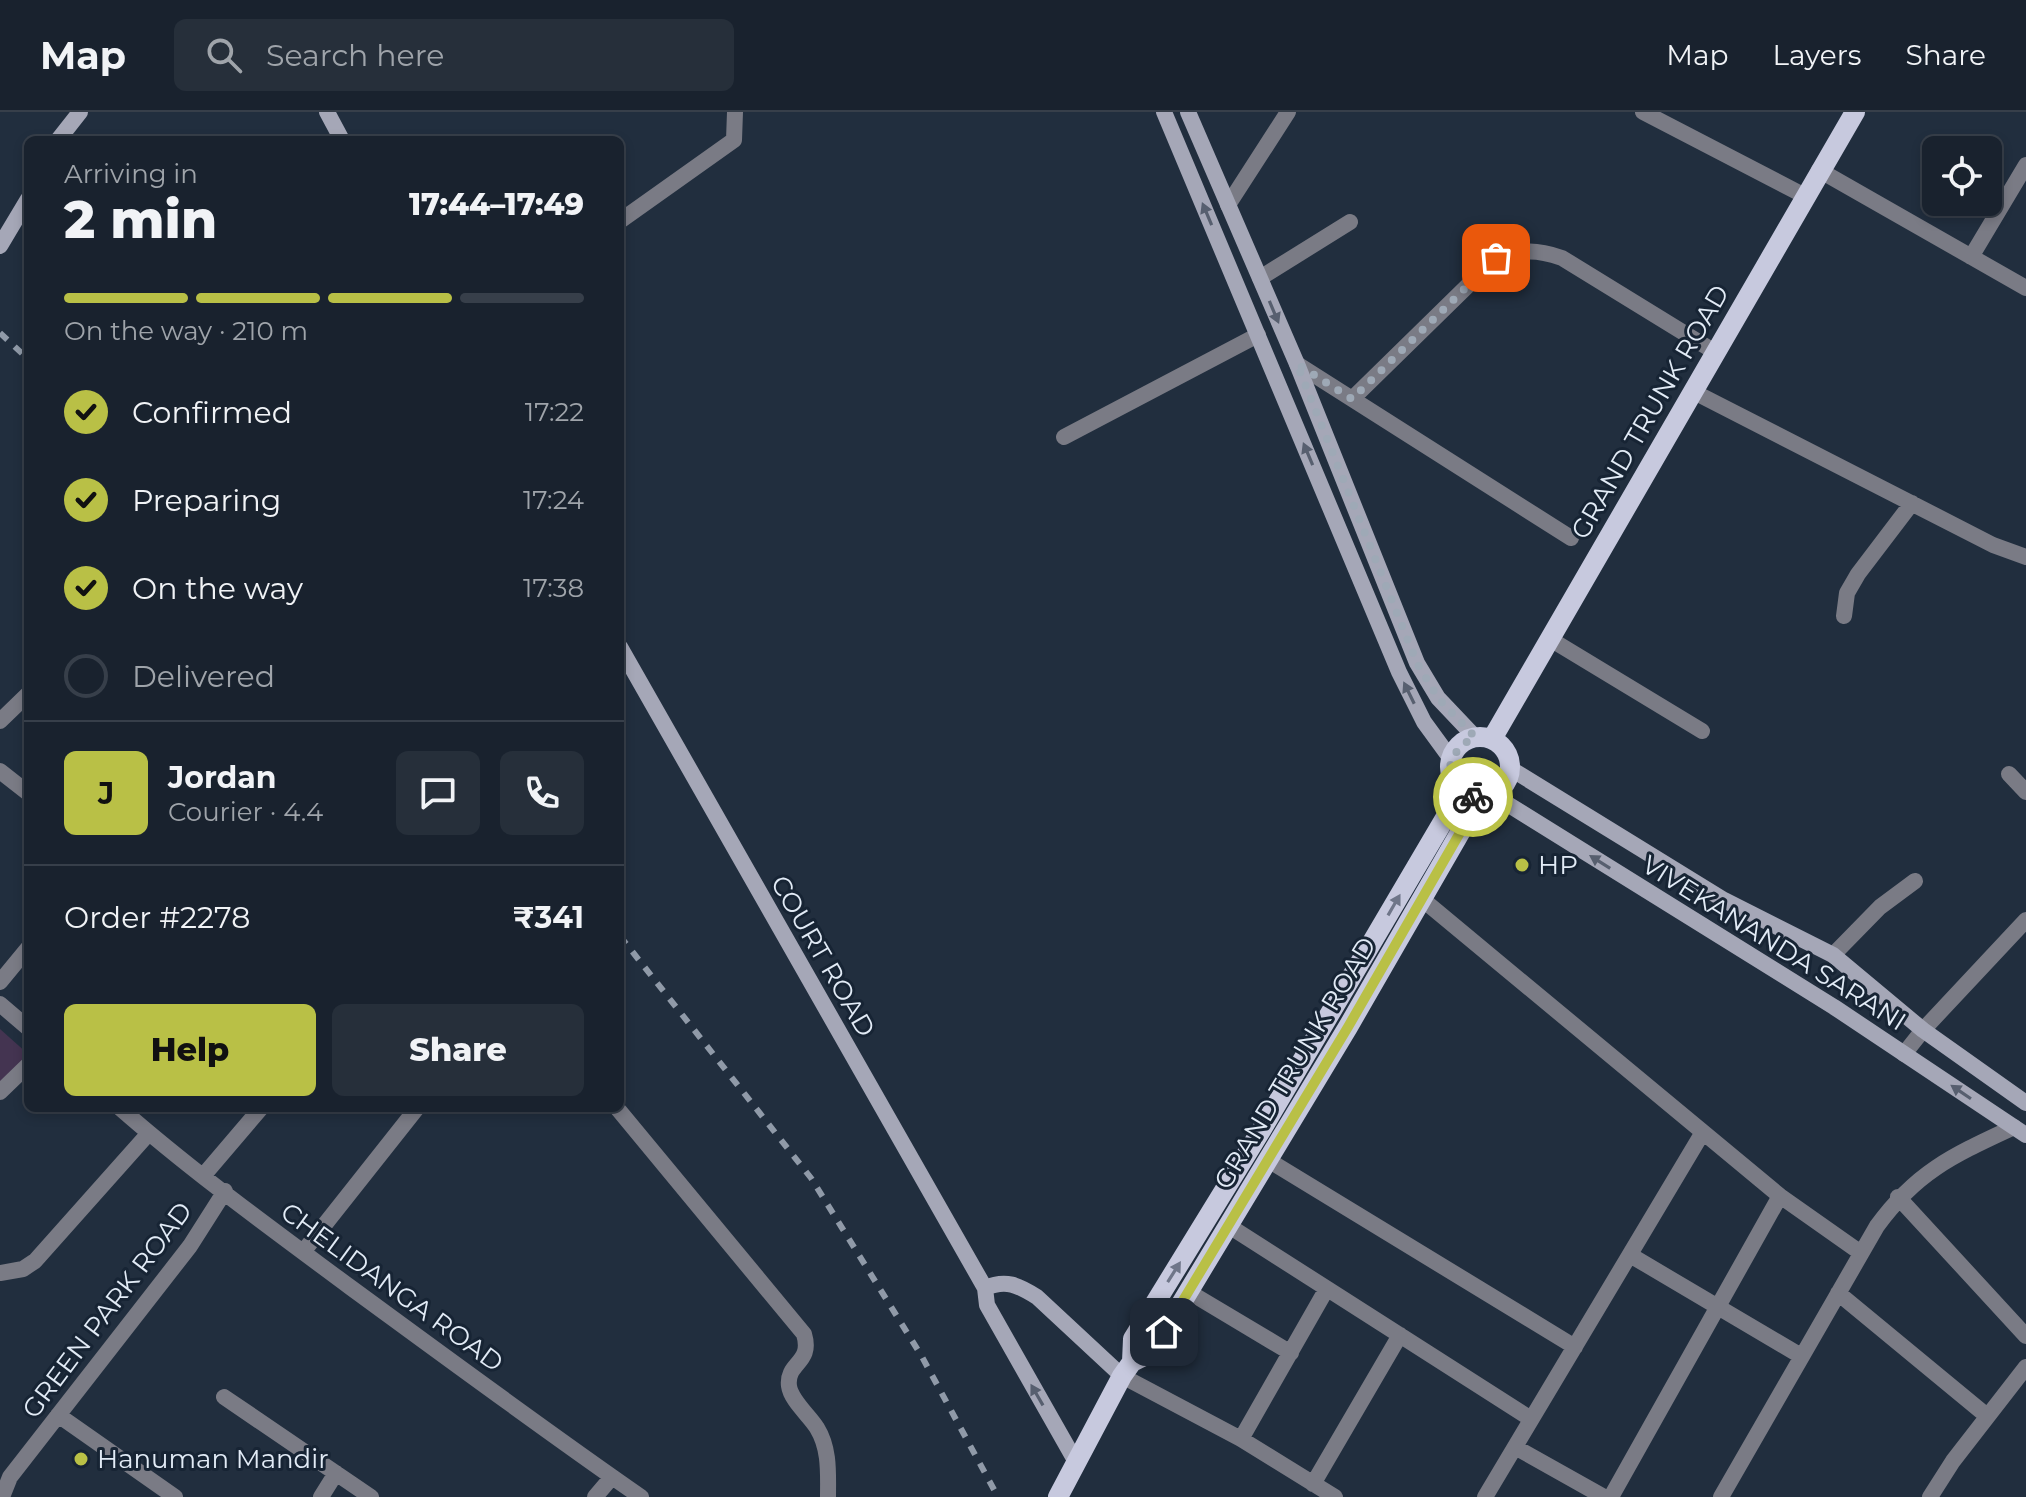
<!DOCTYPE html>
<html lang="en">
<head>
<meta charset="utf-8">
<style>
  body { margin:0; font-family:Montserrat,sans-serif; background:#262f3a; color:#f1f3f6; height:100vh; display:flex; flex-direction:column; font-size:30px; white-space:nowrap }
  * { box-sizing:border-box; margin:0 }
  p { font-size:26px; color:#9fa4aa }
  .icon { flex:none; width:44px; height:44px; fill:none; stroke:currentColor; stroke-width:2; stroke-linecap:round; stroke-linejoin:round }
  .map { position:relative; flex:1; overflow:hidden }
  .details { position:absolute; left:24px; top:24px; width:600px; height:976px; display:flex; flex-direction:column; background:#19222e; border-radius:12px; box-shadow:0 4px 12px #0003,0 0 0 2px #373f4a }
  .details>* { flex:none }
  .tools { position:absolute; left:1922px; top:24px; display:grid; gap:16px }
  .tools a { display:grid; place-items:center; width:80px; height:80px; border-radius:12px; background:#19222e; box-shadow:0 4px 12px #0003,0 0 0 2px #373f4a; font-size:40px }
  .pin { position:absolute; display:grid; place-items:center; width:68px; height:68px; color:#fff; margin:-34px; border-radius:16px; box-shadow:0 4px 12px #0006 }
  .courier { position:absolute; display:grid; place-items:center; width:80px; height:80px; margin:-40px; border:6px solid #b9c046; border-radius:50%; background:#fff; color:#222; box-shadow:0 2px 10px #0007 }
  .summary em { font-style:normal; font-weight:800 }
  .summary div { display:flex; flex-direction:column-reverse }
  .summary { display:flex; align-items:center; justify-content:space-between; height:136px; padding:0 40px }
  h1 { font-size:52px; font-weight:800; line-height:60px }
  .bar { display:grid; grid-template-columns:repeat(4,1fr); gap:12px 8px; align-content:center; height:96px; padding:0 40px }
  .bar i { height:10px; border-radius:6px; background:#373f4a }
  .bar .on { background:#b9c046 }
  .bar p { grid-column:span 4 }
  .line { display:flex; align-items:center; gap:20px; padding:0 40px; border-top:2px solid #373f4a }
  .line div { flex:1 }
  .round { display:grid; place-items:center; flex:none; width:84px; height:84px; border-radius:12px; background:#262f3a }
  ol { padding:0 40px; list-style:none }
  li { display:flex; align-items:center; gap:24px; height:88px }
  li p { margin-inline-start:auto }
  li .icon { padding:8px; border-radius:50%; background:#b9c046; color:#111; stroke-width:4 }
  li:last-child { color:#9fa4aa }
  li i { width:44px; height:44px; border:4px solid #373f4a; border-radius:50% }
  .cta { display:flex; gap:16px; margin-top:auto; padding:16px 40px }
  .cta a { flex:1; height:92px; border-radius:12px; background:#b9c046; color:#111; font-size:32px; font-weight:800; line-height:92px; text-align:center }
  .cta a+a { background:#262f3a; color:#f1f3f6 }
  header { display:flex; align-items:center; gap:48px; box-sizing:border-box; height:112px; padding:0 40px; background:#19222e; border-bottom:2px solid #373f4a }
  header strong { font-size:38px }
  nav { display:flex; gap:44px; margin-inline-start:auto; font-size:28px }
  .search { width:560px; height:72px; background:#262f3a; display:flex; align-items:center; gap:20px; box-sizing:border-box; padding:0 28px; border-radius:12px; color:#9fa4aa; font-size:30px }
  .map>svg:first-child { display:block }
</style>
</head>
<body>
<header>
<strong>Map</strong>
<div class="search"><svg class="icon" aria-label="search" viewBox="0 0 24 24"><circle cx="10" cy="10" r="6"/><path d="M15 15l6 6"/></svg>Search here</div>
<nav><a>Map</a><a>Layers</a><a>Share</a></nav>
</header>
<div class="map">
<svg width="2026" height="1385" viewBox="0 0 2026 1385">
  <rect width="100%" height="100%" fill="#212e3e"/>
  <path fill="#443451" d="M0,917L28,942V946L0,977Z"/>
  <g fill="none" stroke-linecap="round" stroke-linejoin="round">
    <path stroke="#7a7b85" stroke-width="16" d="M1643,0L1805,84
      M1819,58L2026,176
      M1228,93L1288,0
      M620,109L734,28L735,0
      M1971,145L2026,53
      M1260,166L1350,110
      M1297,252L1571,426
      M1692,279L1993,433L2026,445
      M1352,287L1496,146C1523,138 1535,137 1562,146L1715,240
      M1064,325L1258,223
      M1844,504L1847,481L1858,462L1912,391
      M1550,527L1702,619
      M0,609L28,582
      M0,659L28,681
      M2009,662L2026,680
      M1422,787L1780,1084L1861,1141
      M1833,843L1880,795L1915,769
      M0,870L28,836
      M0,892L28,916
      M1904,942L1923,918L2026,808
      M0,980L28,953
      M120,996C193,1060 272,1117 350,1175C447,1246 543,1317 641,1385
      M617,996L804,1222C813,1252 786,1250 789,1274C791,1289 810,1304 817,1316C830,1337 828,1362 828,1385
      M1268,1048L1575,1235
      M203,1064L261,996
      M1898,1085L2026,1224
      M1229,1114L1531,1307
      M303,1140L417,996
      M1630,1143L1801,1244
      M0,1161L23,1157L35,1149L149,1021
      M1189,1180L1291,1241
      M1838,1181L1987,1304
      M1122,1264L1241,1327L1335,1385
      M224,1285L371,1385
      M58,1303L175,1385
      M1241,1327L1326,1178
      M1515,1335L1604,1385
      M1313,1372L1400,1223
      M2,1385L10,1365L190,1134L225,1079
      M321,1385L336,1361
      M595,1385L612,1365
      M1485,1385L1703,1020
      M1611,1385L1780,1084
      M1721,1385L1877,1114C1917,1059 1954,1043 2014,1015
      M1930,1385L1953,1349L2026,1255"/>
    <path stroke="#a5a7b7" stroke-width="16" d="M327,0L342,28
      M1164,0L1399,560L1424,610L1451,647
      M1188,0L1297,252L1417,551L1438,586L1475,625
      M58,28L80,0
      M0,134L28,87
      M620,535L985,1176L987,1193L1076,1350
      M1511,657L1724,788L1833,843L1923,918L2026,991
      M1493,683L1834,895L2026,1023
      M985,1176C1006,1167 1018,1173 1037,1185L1122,1264"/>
    <path stroke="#c7c9de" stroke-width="20" d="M1450 655a30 30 0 1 1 60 0a30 30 0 1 1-60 0Z
      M1492,627L1855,0
      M1461,679L1262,1017L1133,1227L1132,1250L1152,1240L1348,915L1480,686
      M1058,1385L1122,1264L1132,1250"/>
    <path stroke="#909aa8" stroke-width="6" stroke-dasharray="10 10" stroke-linecap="butt" d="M0,221L28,247
      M620,824L811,1066L921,1243L998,1385"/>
  </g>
  <defs><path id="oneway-solid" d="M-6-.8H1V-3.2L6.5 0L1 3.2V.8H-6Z" transform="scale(2)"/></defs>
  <g fill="#575f6f">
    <use href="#oneway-solid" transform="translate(1207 102) rotate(-113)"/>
    <use href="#oneway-solid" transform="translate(1274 200) rotate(67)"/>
    <use href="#oneway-solid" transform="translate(1308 342) rotate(-113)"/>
    <use href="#oneway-solid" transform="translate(1409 581) rotate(-116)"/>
    <use href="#oneway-solid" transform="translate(1600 750) rotate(-148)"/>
    <use href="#oneway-solid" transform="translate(1961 980) rotate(-146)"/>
    <use href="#oneway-solid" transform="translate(1037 1283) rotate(-120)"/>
  </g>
  <g fill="#6f7689">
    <use href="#oneway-solid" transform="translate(1394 793) rotate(-60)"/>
    <use href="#oneway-solid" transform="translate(1174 1160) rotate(-58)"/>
  </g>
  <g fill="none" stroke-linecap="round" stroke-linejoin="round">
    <path stroke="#9ea9b6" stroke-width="8" stroke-dasharray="0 14.4" d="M1473,685C1438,673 1446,639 1475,625L1438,586L1417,551L1297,252L1352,287L1496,146"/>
    <path stroke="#b9c046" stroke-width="10" d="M1164,1220L1348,915L1480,686L1473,685"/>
  </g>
  <g fill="#b9c046" stroke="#172434" stroke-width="3">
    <circle cx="1522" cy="753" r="8"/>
    <circle cx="81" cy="1347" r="8"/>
  </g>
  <g text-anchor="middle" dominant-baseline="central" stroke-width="6" stroke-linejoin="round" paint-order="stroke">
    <g font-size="26" fill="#e2ebf6" stroke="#172434">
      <text transform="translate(1650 300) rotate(-60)">GRAND TRUNK ROAD</text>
      <text transform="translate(1774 831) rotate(32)">VIVEKANANDA SARANI</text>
      <text transform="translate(823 844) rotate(60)">COURT ROAD</text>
      <text transform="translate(1295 951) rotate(-59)">GRAND TRUNK ROAD</text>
      <text transform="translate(392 1175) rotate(36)">CHELIDANGA ROAD</text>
      <text transform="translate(107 1198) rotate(-53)">GREEN PARK ROAD</text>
    </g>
    <g font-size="26" fill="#e2ebf6" stroke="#172434" text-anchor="start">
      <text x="1538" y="753">HP</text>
      <text x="97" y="1347">Hanuman Mandir</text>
    </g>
  </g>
</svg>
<div class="tools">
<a><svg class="icon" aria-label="locate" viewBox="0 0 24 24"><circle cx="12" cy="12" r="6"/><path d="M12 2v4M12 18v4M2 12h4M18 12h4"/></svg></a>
</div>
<div class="pin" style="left:1496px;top:146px;background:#ea580c"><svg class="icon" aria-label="bag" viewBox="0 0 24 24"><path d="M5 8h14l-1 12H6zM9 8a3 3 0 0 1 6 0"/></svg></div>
<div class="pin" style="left:1164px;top:1220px;background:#1f2937"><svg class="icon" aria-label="home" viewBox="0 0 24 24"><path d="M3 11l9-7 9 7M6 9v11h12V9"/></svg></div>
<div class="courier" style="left:1473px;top:685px"><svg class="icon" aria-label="bike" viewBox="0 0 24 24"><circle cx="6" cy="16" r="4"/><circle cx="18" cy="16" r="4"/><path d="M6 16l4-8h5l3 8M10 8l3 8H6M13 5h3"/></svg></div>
<section class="details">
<div class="summary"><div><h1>2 min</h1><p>Arriving in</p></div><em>17:44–17:49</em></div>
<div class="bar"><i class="on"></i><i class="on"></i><i class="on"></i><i></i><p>On the way · 210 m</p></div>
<ol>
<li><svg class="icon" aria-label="check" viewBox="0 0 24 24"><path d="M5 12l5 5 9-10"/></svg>Confirmed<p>17:22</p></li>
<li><svg class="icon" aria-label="check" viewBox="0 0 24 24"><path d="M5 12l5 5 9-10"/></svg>Preparing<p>17:24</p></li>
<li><svg class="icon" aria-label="check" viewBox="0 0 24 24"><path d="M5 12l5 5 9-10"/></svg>On the way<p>17:38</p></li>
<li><i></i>Delivered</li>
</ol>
<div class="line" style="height:144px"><b class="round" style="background:#b9c046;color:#111">J</b><div><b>Jordan</b><p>Courier · 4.4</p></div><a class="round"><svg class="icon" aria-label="chat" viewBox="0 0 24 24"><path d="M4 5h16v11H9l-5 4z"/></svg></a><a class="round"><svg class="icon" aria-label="phone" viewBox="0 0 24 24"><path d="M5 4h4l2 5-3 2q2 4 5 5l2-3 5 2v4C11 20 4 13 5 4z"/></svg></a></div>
<div class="line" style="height:104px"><div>Order #2278</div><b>₹341</b></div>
<div class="cta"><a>Help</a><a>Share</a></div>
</section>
</div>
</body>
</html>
